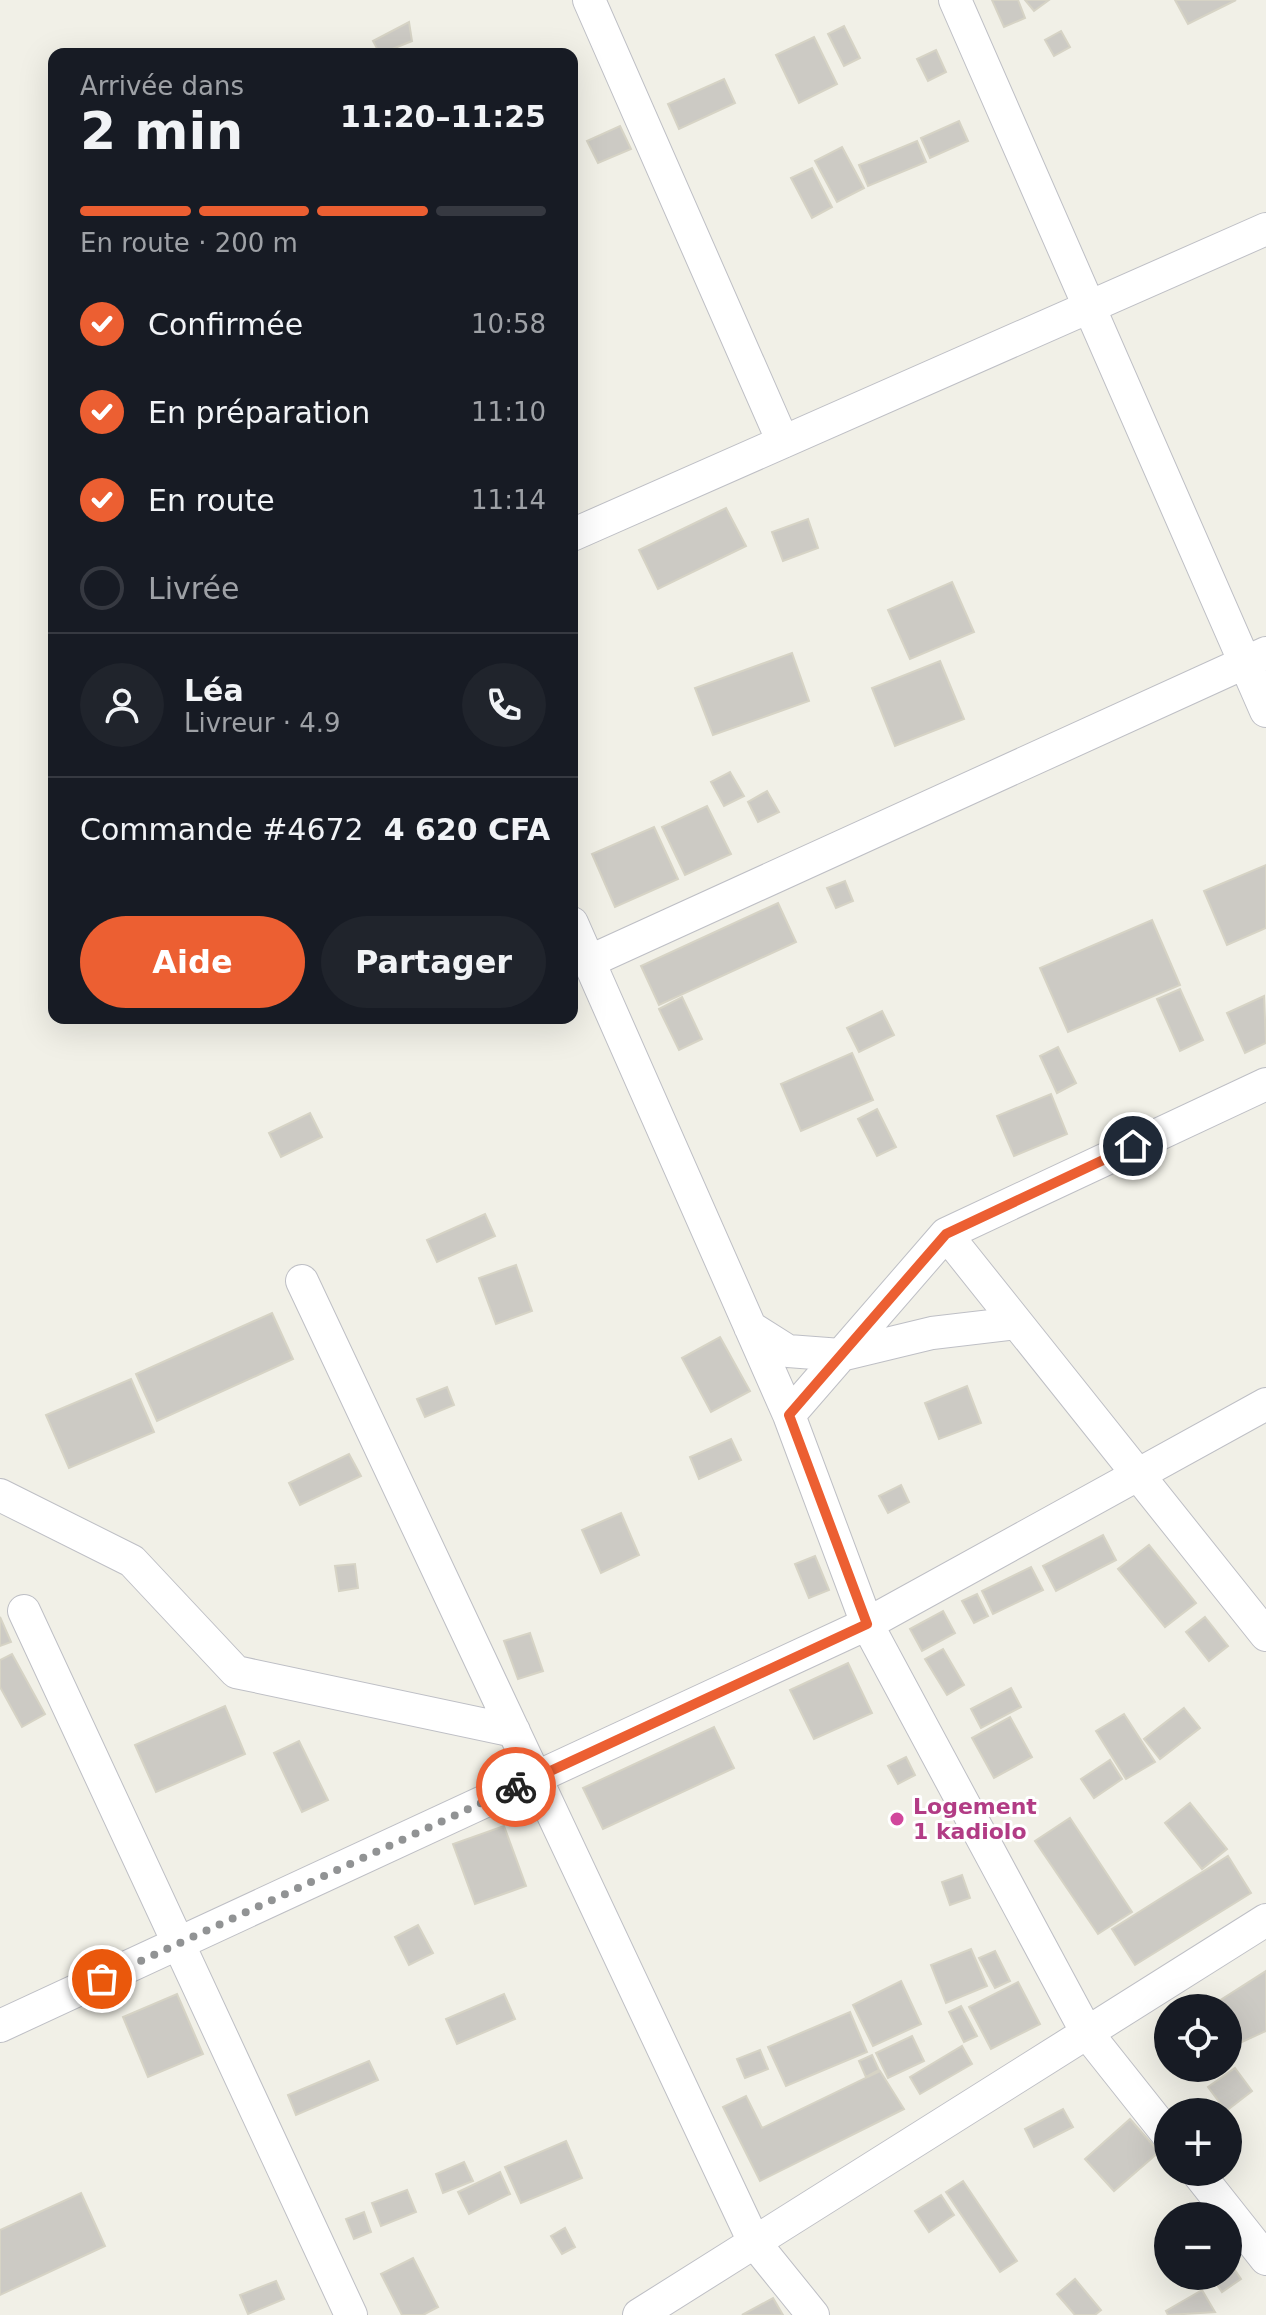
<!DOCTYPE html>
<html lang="fr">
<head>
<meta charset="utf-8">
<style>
  body { margin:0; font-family:"DejaVu Sans",sans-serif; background:#20242c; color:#f1f3f6; height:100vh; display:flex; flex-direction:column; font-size:30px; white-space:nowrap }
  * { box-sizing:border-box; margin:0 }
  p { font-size:26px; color:#9ea1a6 }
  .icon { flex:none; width:44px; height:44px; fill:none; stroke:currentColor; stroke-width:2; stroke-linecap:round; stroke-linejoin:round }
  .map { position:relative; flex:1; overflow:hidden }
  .sheet { position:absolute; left:48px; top:48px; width:530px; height:976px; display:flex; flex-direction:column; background:#171b24; border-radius:16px; box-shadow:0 8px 32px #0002 }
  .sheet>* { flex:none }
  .tools { position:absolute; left:1154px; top:1994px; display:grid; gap:16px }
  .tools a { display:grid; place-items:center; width:88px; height:88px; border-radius:50%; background:#171b24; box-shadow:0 8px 32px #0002; font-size:40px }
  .pin { position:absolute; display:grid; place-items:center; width:68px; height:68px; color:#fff; margin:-34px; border:4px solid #fff; border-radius:50%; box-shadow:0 2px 8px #0007 }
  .courier { position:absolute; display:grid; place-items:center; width:80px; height:80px; margin:-40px; border:6px solid #ec5f32; border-radius:50%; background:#fff; color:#222; box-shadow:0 2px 10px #0007 }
  .head em { font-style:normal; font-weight:600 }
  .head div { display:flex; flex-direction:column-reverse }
  .head { display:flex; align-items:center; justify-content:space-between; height:136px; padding:0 32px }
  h1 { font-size:52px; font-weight:600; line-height:60px }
  .bar { display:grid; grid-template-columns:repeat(4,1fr); gap:12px 8px; align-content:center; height:96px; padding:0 32px }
  .bar i { height:10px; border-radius:6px; background:#363941 }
  .bar .active { background:#ec5f32 }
  .bar p { grid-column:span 4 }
  .line { display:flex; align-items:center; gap:20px; padding:0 32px; border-top:2px solid #363941 }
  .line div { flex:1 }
  .round { display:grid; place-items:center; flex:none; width:84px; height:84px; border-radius:42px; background:#20242c }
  ol { padding:0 32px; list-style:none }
  li { display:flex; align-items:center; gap:24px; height:88px }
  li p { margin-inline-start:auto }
  li .icon { padding:8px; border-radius:50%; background:#ec5f32; color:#fff; stroke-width:4 }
  li:last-child { color:#9ea1a6 }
  li i { width:44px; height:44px; border:4px solid #363941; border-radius:50% }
  .button { display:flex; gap:16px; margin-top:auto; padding:16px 32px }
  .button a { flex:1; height:92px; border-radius:48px; background:#ec5f32; color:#fff; font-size:32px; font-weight:600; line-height:92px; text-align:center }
  .button a+a { background:#20242c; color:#f1f3f6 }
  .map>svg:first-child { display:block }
</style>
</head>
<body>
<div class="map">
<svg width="1266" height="2315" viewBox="0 0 1266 2315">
  <rect width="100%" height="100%" fill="#f1f0e7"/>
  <path fill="#cccac4" stroke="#d6d3c5" stroke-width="2" d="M992,0H1018L1025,18L1004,27Z
    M1025,0H1049L1034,11Z
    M1175,0H1236L1188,24Z
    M409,22L412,41L380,54L373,41Z
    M844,26L860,58L844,66L828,34Z
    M1061,31L1070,47L1054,56L1045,40Z
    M814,37L837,84L799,103L776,55Z
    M936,50L946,72L928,81L917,59Z
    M724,79L735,103L679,129L668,104Z
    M959,121L968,141L930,158L921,138Z
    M620,126L631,149L598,163L587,141Z
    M917,141L926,162L868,186L859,165Z
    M842,147L864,188L837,202L815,161Z
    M812,168L832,207L812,218L791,178Z
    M726,508L746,546L658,589L639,550Z
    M808,519L818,548L783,561L772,532Z
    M952,582L974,632L910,659L888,610Z
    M792,653L809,701L713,735L695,688Z
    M940,661L964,719L895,746L872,688Z
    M730,772L744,796L724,806L711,782Z
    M767,791L779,812L758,822L748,802Z
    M707,806L731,854L685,875L662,827Z
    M654,827L678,879L615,907L592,854Z
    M1266,865V928L1227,945L1204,891Z
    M845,881L853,901L836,908L827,888Z
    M778,903L796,942L659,1005L641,966Z
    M1152,920L1180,985L1068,1032L1040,968Z
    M1180,989L1203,1040L1180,1051L1157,999Z
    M1264,996L1266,1043L1245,1053L1227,1013Z
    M682,997L702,1039L679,1050L659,1009Z
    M882,1011L894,1035L859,1052L847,1028Z
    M1058,1047L1076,1083L1057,1093L1040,1056Z
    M852,1053L873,1100L801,1131L781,1084Z
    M1051,1094L1067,1134L1014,1156L997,1116Z
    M877,1109L896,1147L877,1156L858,1119Z
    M310,1113L322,1137L281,1157L269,1133Z
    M485,1214L495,1236L437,1262L427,1240Z
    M516,1265L532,1311L496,1324L479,1278Z
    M272,1313L293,1359L157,1421L136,1374Z
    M720,1337L750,1391L711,1412L682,1358Z
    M131,1379L154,1432L69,1468L46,1415Z
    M967,1386L981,1423L939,1439L925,1403Z
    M447,1387L454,1405L425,1417L417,1399Z
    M731,1439L741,1460L699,1479L690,1457Z
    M349,1454L361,1476L300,1505L289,1483Z
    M901,1485L909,1502L888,1513L879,1496Z
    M621,1513L639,1555L601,1573L582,1530Z
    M1103,1535L1116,1560L1056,1591L1043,1566Z
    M1149,1545L1196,1603L1165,1627L1118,1569Z
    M815,1556L829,1590L809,1598L795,1564Z
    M355,1564L358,1588L339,1591L335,1566Z
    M1031,1567L1043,1590L993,1614L982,1591Z
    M977,1594L988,1616L974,1623L962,1601Z
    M943,1611L955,1633L922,1651L910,1629Z
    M0,1617L11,1642L0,1646Z
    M1205,1617L1228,1646L1209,1661L1186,1632Z
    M530,1633L543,1671L518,1679L504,1641Z
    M943,1649L964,1685L947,1695L925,1659Z
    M12,1654L45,1714L22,1727L0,1687V1660Z
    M848,1663L872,1713L814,1739L790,1690Z
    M1011,1688L1021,1707L981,1728L971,1709Z
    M225,1706L245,1754L156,1792L135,1745Z
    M1184,1708L1200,1728L1160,1759L1144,1739Z
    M1124,1714L1155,1762L1126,1779L1096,1731Z
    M1010,1717L1032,1757L994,1778L972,1738Z
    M714,1727L734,1768L603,1829L583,1788Z
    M299,1741L328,1800L302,1812L274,1753Z
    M906,1757L915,1775L898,1784L888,1766Z
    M1110,1760L1122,1779L1094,1798L1081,1779Z
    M1190,1803L1227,1849L1202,1869L1165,1823Z
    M1070,1818L1132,1912L1098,1934L1035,1841Z
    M504,1826L526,1886L475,1904L453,1844Z
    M1228,1856L1251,1893L1135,1965L1112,1929Z
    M962,1875L970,1898L950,1905L942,1882Z
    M418,1925L433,1953L409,1965L395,1937Z
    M971,1949L987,1986L946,2003L931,1965Z
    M995,1951L1010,1981L995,1988L979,1958Z
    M1266,1971V2031L1231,2047L1228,2008H1208Z
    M901,1981L921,2024L873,2046L853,2005Z
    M1018,1982L1040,2024L991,2049L969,2007Z
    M177,1994L203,2054L148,2077L123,2017Z
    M504,1994L515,2019L457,2044L446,2019Z
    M961,2006L977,2036L964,2042L949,2012Z
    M850,2012L867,2052L786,2086L768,2047Z
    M912,2036L924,2061L888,2078L876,2053Z
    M962,2046L972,2064L920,2094L910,2077Z
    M760,2050L768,2069L745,2078L737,2059Z
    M872,2055L879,2070L866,2077L859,2061Z
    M369,2061L378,2080L296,2115L288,2095Z
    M1235,2068L1252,2091L1226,2111L1208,2087Z
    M880,2071L904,2109L760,2181L723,2107L746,2096L762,2128Z
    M1063,2109L1073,2127L1034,2147L1025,2129Z
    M1130,2119L1159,2152L1114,2191L1085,2159Z
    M566,2141L582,2178L521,2203L505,2167Z
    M464,2162L473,2181L443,2193L436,2174Z
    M500,2172L510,2194L469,2214L458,2192Z
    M963,2181L1017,2261L1000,2272L946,2192Z
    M407,2190L416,2212L381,2226L372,2203Z
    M81,2193L105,2246L0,2295V2230Z
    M941,2195L954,2215L929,2232L915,2211Z
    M364,2212L371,2232L354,2239L346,2219Z
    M565,2228L575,2247L562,2254L551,2236Z
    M413,2258L438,2307L423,2315H402L381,2274Z
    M1228,2260L1241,2279L1222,2292L1211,2276H1228Z
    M1075,2279L1101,2310L1095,2315H1075L1057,2294Z
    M276,2281L284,2299L248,2314L240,2295Z
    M1202,2290L1215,2312L1168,2315L1166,2311Z
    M773,2298L783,2315H742Z"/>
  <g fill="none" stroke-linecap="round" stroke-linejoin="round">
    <g stroke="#bebfc5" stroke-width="34">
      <path id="minor" d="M589,0L783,442
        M955,0L1266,711
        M572,535L1266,229
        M572,923L789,1415L867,1624L1087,2033L1168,2135
        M588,962L1266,653
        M946,1234L1266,1635
        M302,1281L754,2242L813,2315
        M750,1327L788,1351L841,1355L932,1333L1017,1323
        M789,1415L946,1234L1266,1084
        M0,1495L132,1561L236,1672L514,1731
        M24,1611L351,2315
        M0,2026L867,1624L1266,1404
        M1197,2172L1266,2259
        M639,2315L1266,1920"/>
    </g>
    <use href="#minor" stroke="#fff" stroke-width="32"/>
  </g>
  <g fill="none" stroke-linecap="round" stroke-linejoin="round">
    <path stroke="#919394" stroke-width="8" stroke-dasharray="0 14.4" d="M102,1979L516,1787"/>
    <path stroke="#ec5f32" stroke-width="10" d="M516,1787L867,1624L789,1415L946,1234L1133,1146"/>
  </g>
  <circle fill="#d1479c" stroke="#fff" stroke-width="3" cx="897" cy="1819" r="8"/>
  <g text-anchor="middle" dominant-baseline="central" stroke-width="6" stroke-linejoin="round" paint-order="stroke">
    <g font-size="22" font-weight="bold" fill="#b23c85" stroke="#fff" text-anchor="start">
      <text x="913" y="1806">Logement<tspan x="913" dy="25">1 kadiolo</tspan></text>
    </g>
  </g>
</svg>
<div class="tools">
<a><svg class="icon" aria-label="locate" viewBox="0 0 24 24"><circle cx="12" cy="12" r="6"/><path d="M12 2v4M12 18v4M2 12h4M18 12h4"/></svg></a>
<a>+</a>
<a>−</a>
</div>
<div class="pin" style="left:102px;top:1979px;background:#ea580c"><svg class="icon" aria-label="bag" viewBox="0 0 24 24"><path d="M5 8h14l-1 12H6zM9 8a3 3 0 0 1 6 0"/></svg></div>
<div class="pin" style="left:1133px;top:1146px;background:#1f2937"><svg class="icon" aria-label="home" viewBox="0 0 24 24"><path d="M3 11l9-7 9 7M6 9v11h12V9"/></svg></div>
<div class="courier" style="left:516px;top:1787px"><svg class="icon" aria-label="bike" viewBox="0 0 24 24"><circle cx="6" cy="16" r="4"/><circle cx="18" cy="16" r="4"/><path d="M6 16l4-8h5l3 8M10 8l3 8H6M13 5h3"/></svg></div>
<section class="sheet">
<div class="head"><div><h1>2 min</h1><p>Arrivée dans</p></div><em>11:20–11:25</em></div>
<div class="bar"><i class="active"></i><i class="active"></i><i class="active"></i><i></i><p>En route · 200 m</p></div>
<ol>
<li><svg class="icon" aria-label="check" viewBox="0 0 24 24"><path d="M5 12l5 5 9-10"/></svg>Confirmée<p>10:58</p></li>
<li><svg class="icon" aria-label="check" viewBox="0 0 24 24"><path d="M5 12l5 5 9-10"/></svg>En préparation<p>11:10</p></li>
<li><svg class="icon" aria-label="check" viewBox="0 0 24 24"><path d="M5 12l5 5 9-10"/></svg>En route<p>11:14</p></li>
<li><i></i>Livrée</li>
</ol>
<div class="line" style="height:144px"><a class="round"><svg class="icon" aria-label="person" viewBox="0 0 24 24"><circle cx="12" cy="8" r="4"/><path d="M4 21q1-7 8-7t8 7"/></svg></a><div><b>Léa</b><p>Livreur · 4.9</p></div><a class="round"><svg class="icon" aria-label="phone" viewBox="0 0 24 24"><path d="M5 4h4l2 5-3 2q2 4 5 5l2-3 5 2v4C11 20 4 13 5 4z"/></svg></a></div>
<div class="line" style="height:104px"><div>Commande #4672</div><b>4 620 CFA</b></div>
<div class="button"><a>Aide</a><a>Partager</a></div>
</section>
</div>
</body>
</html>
